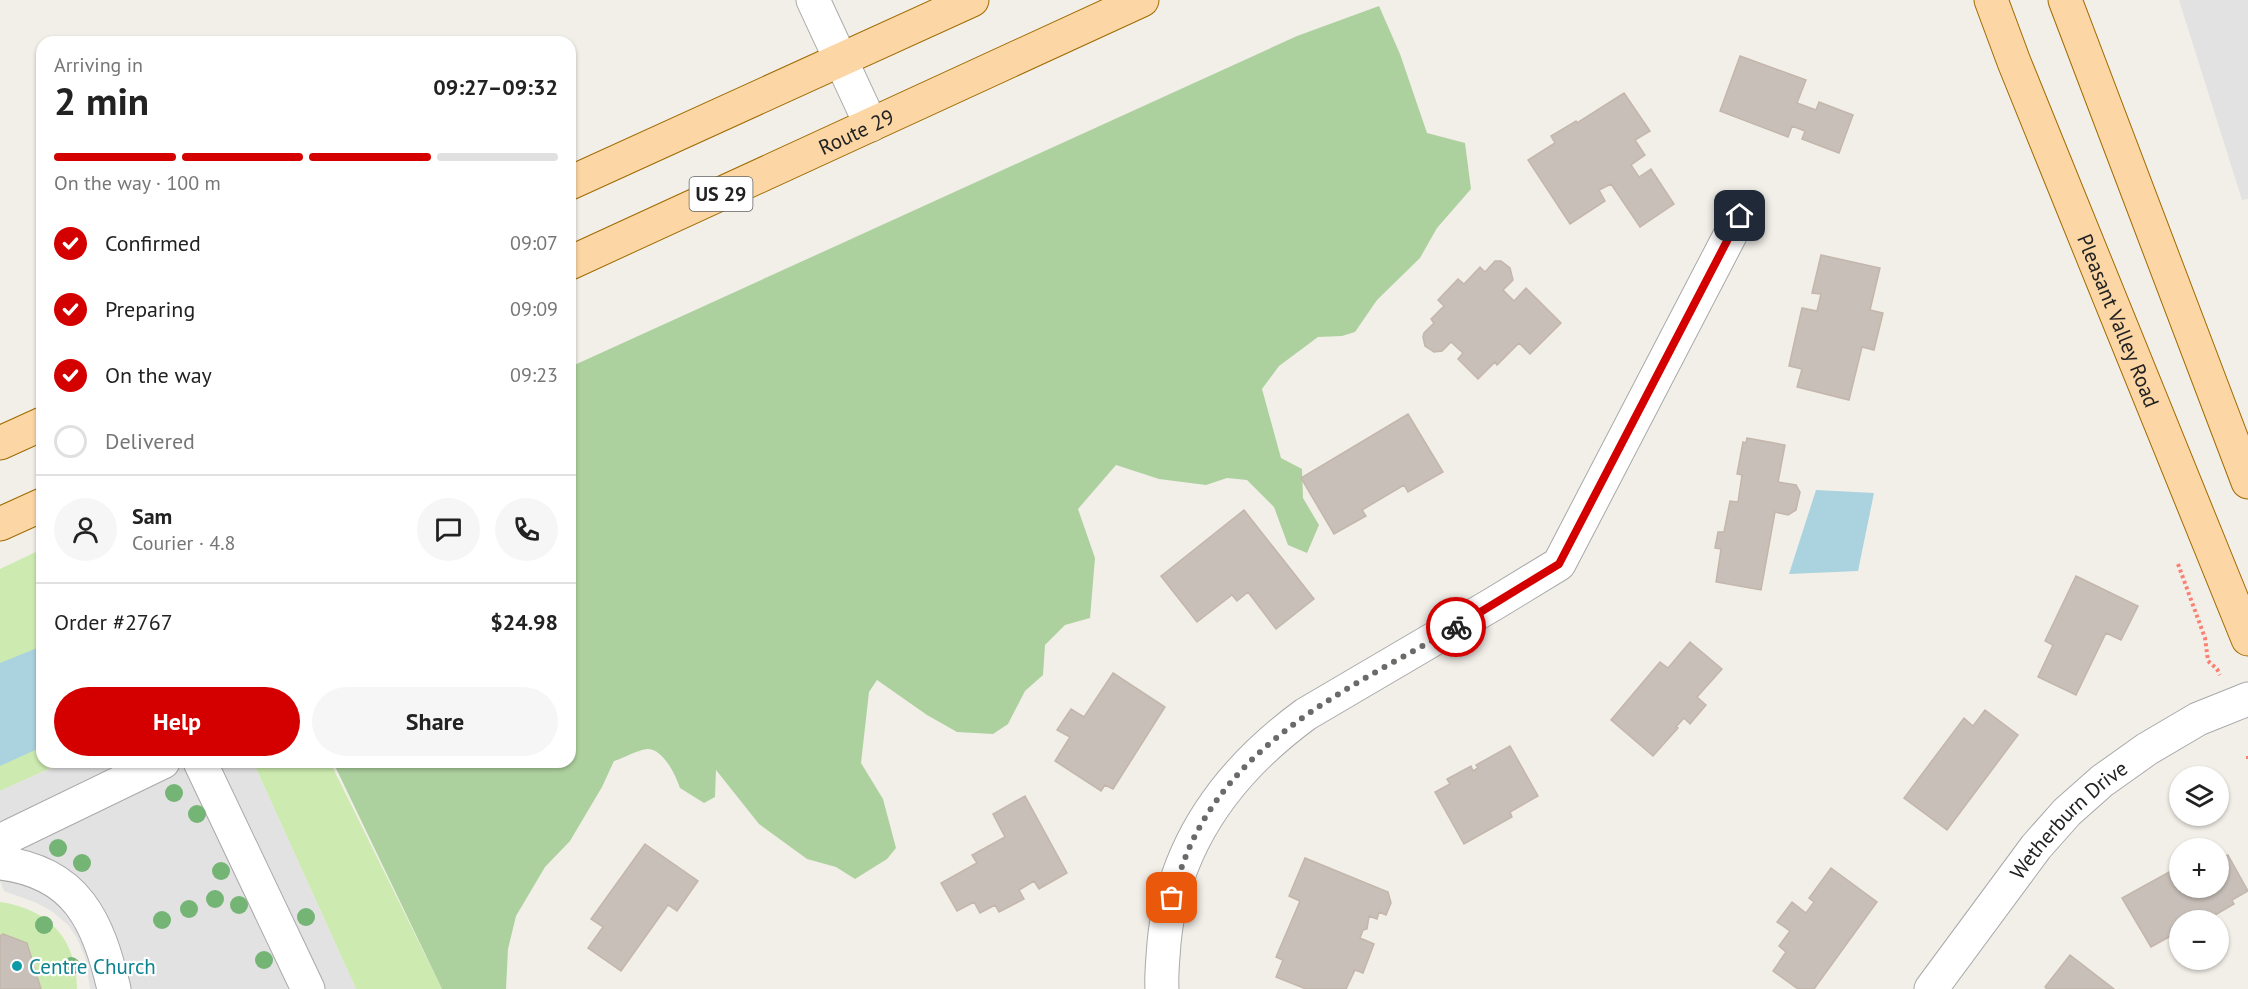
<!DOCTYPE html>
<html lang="en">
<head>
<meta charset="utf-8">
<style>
  body { margin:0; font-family:"PT Sans",sans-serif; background:#f6f6f6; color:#222; height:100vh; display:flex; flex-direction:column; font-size:22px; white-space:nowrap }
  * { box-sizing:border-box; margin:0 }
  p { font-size:20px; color:#767676 }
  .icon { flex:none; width:33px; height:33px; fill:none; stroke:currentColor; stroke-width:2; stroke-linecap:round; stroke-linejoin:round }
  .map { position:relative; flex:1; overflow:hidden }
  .drawer { position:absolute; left:36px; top:36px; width:540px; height:732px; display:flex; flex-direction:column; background:#fff; border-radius:18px; box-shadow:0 2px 4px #0004 }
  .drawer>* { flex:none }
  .controls { position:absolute; left:2169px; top:766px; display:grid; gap:12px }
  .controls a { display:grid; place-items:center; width:60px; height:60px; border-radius:50%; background:#fff; box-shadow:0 2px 4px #0004; font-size:30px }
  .pin { position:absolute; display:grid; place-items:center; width:51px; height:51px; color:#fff; margin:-26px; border-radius:12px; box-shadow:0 3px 9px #0006 }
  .courier { position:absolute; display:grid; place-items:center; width:60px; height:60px; margin:-30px; border:4px solid #d40000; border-radius:50%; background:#fff; color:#222; box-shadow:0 2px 8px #0007 }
  .overview em { font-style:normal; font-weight:700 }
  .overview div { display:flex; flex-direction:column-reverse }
  .overview { display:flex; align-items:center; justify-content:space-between; height:102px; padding:0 18px }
  h1 { font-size:39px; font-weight:700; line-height:45px }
  .bar { display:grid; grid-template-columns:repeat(4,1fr); gap:9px 6px; align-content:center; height:72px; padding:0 18px }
  .bar i { height:8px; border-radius:4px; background:#e0e0e0 }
  .bar .on { background:#d40000 }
  .bar p { grid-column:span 4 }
  .line { display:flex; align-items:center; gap:15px; padding:0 18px; border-top:2px solid #e0e0e0 }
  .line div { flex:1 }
  .round { display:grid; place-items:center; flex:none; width:63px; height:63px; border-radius:32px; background:#f6f6f6 }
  ol { padding:0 18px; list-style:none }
  li { display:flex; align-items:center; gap:18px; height:66px }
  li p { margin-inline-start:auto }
  li .icon { padding:6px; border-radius:50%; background:#d40000; color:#fff; stroke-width:4 }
  li:last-child { color:#767676 }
  li i { width:33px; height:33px; border:3px solid #e0e0e0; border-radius:50% }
  .primary-button { display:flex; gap:12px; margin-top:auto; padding:12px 18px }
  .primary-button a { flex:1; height:69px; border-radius:36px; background:#d40000; color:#fff; font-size:24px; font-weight:700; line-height:69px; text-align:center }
  .primary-button a+a { background:#f6f6f6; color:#222 }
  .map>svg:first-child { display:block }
</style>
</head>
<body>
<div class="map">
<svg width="2248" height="989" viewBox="0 0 2248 989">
  <rect width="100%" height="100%" fill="#f2efe9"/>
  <path fill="#cdebb0" d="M42,549V762H64L0,791V569Z
    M253,762H330L442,989H356Z
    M0,902C50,909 77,940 77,989H41L27,943L3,935L0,936Z"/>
  <path fill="#add19e" d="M1379,6L1400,54L1427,133L1465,143L1471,189L1437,228L1420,258L1377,300L1355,332L1342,336L1318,337L1279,366L1262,389L1281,458L1302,469L1303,498L1319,525L1307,553L1288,545L1274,507L1247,480L1227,478L1206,485L1159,479L1116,465L1078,509L1095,558L1090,618L1065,625L1045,645L1043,675L1025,691L1008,724L993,734L957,732L927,715L877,680L869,692L861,763L883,799L896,848L887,859L855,879L836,867L807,859L759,824L716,770L715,797L704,803L680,788C676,776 663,748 647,749C637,750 624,758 614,761L602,787L570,841L545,867L516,916L508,949L506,989H442L333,762H570V367L1297,36Z"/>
  <path fill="#e2e2e2" d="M2179,0H2248V199L2242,200Z
    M64,762H253L356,989H90L86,960L77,938L69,926L53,912L37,903L4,891L0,881V791Z"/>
  <path fill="#aad3df" d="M1816,490L1874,493L1858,571L1789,574Z
    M42,646V747L0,766V663Z"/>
  <path fill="#c7bfb8" stroke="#c4b6ab" stroke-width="1.5" d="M1740,56L1806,80L1797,103L1816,110L1819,102L1853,115L1839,153L1802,139L1805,131L1792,126L1788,137L1720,111Z
    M1624,93L1650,131L1635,140L1645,155L1631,165L1639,177L1651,169L1674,204L1640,227L1611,184L1599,190L1605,201L1570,224L1528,160L1555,143L1551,136L1576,121L1577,123Z
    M1821,255L1880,268L1870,310L1883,313L1874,350L1862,347L1849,400L1797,387L1802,369L1789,366L1802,308L1817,311L1821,294L1812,293Z
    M1495,261H1501L1510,268L1513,280L1503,290L1514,301L1526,288L1561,323L1530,354L1519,343L1497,365L1495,362L1478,379L1458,359L1463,353L1451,342L1442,351L1434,352L1425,346L1423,337L1424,333L1434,323L1431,319L1444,306L1438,300L1458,279L1464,284L1480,267L1485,272Z
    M1408,414L1443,472L1408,492L1404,485L1362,510L1366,516L1334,534L1301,478Z
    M1747,438L1785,445L1778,482L1796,485L1800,492L1796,510L1788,515L1775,512L1761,590L1716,582L1721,549L1715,548L1718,532H1724L1730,501L1738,502L1742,475L1737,474L1743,442L1746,443Z
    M1244,510L1314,599L1276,629L1248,592L1237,601L1232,595L1197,622L1161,576Z
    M2076,576L2138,606L2121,640L2106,633L2076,695L2038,677L2053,645L2045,641Z
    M1690,642L1722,669L1697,697L1706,705L1690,724L1684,718L1676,727L1678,728L1653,756L1611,720L1660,662L1668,668Z
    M1113,673L1165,707L1113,789L1105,785L1101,791L1055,761L1070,737L1057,730L1071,709L1084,717Z
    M1985,710L2018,735L1947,830L1904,798L1964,718L1973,726Z
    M1510,746L1538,796L1510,812L1512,817L1464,844L1435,792L1450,784L1447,779L1471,766L1473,771L1478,768L1476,765Z
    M1025,796L1067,873L1039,889L1034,881L1019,890L1024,899L999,912L995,905L980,913L974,902L957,911L941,883L977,863L972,855L1005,837L993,814Z
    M645,844L698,881L677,911L668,905L621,971L588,948L603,927L591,919Z
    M2228,855L2248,891L2232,900L2234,904L2205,921H2180V934L2178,932L2151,947L2122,898L2180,866V888H2218V860Z
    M1305,858L1388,892L1391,903L1386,915L1379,912L1377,919L1369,916L1367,929L1363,930L1360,938L1374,944L1363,973L1355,970L1346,989H1306L1276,977L1283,960L1276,957L1300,901L1289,896Z
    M1831,868L1877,902L1814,989H1798L1773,971L1786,952L1779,946L1790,931L1777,922L1792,902L1806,913L1814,902L1809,898Z
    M3,934L27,943L41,989H0V936Z
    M2070,955L2114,989H2047L2045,987Z"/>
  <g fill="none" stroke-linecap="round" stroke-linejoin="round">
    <g stroke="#a9a9a9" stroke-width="35">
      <g id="minor">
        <path d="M813,0L871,125"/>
        <path d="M200,762L308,989"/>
        <path d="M0,850L10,836L163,762"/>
        <path d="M0,863C77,872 98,921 114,989"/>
        <path d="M1162,989C1161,974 1163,959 1164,943C1173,845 1228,771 1306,714L1495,603L1559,564L1740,216"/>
        <path id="s1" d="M1931,989L2036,847L2067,812L2102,781L2147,749L2198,719L2248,699"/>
      </g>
    </g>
    <g stroke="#a06b00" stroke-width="35">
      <g id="major">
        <path id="s2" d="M1991,0L2014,62L2248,639"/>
        <path d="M2065,0L2248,482"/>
        <path d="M570,183L972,0"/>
        <path id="s3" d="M570,263L1142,0"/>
        <path d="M0,443L42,424"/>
        <path d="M0,524L42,505"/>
      </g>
    </g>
    <path stroke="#fa8072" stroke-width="4" stroke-dasharray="3 3" stroke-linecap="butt" d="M2178,564L2205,638L2208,661L2217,669L2220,675
      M2248,756V760"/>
    <use href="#minor" stroke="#fff" stroke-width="33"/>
    <use href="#major" stroke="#fcd6a4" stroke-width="33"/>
  </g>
  <g fill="#74b475">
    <circle cx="174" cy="793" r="9"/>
    <circle cx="197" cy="814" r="9"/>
    <circle cx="58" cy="848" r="9"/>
    <circle cx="82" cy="863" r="9"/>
    <circle cx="221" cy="871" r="9"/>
    <circle cx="215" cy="899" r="9"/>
    <circle cx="239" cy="905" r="9"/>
    <circle cx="189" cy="909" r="9"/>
    <circle cx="306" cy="917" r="9"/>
    <circle cx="162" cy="920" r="9"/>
    <circle cx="44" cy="925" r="9"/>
    <circle cx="264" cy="960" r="9"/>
    <circle cx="71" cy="966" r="9"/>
  </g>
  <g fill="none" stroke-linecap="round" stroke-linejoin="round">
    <path stroke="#6b6a68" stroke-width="6" stroke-dasharray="0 10.8" d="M1172,898C1179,874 1186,852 1198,830C1253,729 1361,682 1456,627"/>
    <path stroke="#d40000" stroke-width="8" d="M1456,627L1559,564L1740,216"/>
  </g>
  <circle fill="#0f9aa8" stroke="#fff" stroke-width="2" cx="17" cy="966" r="6"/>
  <g text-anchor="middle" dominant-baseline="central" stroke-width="4.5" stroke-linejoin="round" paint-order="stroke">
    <rect fill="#fff" stroke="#646464" stroke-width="1.5" x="689.5" y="177" width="63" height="34" rx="4.5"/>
    <g font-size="20" font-weight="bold" fill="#222">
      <text x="721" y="194">US 29</text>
    </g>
    <g font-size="21" fill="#222" stroke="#fff">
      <text stroke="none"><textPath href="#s3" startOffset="315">Route 29</textPath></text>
      <text stroke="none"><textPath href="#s2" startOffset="345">Pleasant Valley Road</textPath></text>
      <text stroke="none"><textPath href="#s1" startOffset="219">Wetherburn Drive</textPath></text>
    </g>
    <g font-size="21" fill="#0d838f" stroke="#fff" text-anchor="start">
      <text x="29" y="966">Centre Church</text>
    </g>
  </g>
</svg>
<div class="controls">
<a><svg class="icon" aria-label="layers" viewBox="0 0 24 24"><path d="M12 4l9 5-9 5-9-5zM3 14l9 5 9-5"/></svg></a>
<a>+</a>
<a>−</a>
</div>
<div class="pin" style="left:1172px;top:898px;background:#ea580c"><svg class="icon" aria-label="bag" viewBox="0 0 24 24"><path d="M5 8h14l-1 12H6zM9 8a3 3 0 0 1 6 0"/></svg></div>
<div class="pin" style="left:1740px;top:216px;background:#1f2937"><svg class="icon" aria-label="home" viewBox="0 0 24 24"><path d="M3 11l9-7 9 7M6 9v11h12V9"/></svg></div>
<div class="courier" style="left:1456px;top:627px"><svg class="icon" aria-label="bike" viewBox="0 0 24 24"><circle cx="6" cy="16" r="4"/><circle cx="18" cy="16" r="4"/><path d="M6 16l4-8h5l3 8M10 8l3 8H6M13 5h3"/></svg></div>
<section class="drawer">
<div class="overview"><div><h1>2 min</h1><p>Arriving in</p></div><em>09:27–09:32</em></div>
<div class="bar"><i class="on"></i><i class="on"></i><i class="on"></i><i></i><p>On the way · 100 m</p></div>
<ol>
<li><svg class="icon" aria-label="check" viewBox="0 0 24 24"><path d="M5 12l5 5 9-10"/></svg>Confirmed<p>09:07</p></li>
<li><svg class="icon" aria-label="check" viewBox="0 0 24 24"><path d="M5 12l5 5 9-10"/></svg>Preparing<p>09:09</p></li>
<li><svg class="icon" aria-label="check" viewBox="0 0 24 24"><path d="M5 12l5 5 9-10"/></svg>On the way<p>09:23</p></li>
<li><i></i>Delivered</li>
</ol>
<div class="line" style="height:108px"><a class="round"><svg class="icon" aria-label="person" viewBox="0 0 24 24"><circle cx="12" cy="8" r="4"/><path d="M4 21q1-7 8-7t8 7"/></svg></a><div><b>Sam</b><p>Courier · 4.8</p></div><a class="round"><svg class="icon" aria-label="chat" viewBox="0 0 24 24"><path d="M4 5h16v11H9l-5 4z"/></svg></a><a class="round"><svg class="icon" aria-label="phone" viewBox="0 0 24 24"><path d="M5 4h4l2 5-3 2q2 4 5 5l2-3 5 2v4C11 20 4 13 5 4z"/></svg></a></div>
<div class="line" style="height:78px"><div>Order #2767</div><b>$24.98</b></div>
<div class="primary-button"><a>Help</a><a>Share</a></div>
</section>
</div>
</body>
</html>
